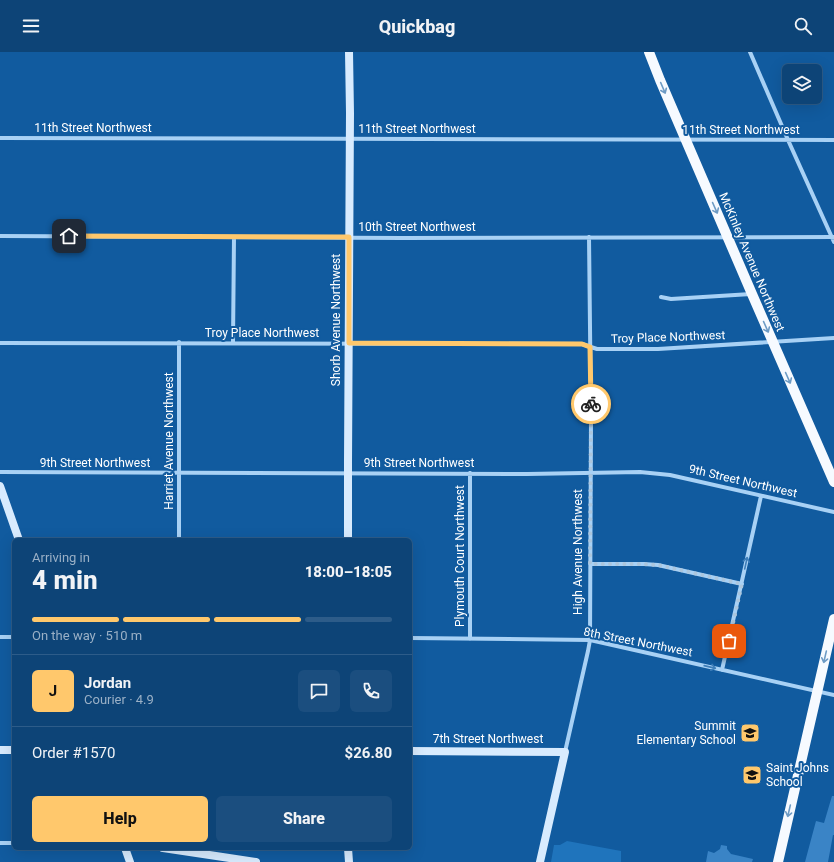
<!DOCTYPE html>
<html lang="en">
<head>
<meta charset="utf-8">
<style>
  body { margin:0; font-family:Roboto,sans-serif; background:#1b4e7f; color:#f1f3f6; height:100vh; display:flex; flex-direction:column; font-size:15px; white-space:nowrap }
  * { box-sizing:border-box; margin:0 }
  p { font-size:13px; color:#9ab0c6 }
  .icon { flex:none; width:22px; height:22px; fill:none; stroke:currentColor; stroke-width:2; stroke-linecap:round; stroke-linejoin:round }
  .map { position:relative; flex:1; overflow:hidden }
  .details { position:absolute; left:12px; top:486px; width:400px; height:312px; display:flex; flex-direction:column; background:#0d4477; border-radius:6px; box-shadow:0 4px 16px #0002,0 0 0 1px #2d5c89 }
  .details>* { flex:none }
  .buttons { position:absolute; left:782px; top:12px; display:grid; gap:8px }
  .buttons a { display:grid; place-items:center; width:40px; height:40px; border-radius:6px; background:#0d4477; box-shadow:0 4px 16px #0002,0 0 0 1px #2d5c89; font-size:20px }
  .pin { position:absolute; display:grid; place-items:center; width:34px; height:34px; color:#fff; margin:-17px; border-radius:8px; box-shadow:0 2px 6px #0006 }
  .courier { position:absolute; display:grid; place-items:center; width:40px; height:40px; margin:-20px; border:3px solid #ffc86c; border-radius:50%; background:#fff; color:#222; box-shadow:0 1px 5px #0007 }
  .overview em { font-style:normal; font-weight:800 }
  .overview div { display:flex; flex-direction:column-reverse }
  .overview { display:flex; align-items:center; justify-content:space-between; height:68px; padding:0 20px }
  h1 { font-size:26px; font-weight:800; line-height:30px }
  .bar { display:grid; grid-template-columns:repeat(4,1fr); gap:6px 4px; align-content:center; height:48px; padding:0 20px }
  .bar i { height:5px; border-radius:3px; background:#2d5c89 }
  .bar .on { background:#ffc86c }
  .bar p { grid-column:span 4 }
  .line { display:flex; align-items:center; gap:10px; padding:0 20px; border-top:1px solid #2d5c89 }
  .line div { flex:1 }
  .round { display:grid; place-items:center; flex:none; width:42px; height:42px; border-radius:6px; background:#1b4e7f }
  .cta { display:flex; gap:8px; margin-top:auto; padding:8px 20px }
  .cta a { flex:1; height:46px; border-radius:6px; background:#ffc86c; color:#111; font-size:16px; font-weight:800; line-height:46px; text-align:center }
  .cta a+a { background:#1b4e7f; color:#f1f3f6 }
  header { display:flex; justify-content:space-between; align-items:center; height:52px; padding:0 20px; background:#0d4477; font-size:18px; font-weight:800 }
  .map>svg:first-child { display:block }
</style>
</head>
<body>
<header><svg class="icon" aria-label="menu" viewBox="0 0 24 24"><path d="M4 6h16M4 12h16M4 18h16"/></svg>Quickbag<svg class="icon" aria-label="search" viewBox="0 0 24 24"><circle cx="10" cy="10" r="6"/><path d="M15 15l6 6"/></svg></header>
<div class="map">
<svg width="834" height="810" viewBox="0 0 834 810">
  <rect width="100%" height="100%" fill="#115b9f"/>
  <path fill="#1f74bc" d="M567,789L621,799V810H551L554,793H560Z"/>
  <path fill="#3a84c6" d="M832,744H834V783H833L828,810H805L816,769L824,771Z
    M721,793L727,794V797L731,802L753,807L752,810H706L708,799L714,801L720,797Z"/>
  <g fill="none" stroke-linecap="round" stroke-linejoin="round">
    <path stroke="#a8d1f5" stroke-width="4" d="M750,0L788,88L834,190
      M0,86L834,88
      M0,184L402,186L834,185
      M661,245L671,247L751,242
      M0,291L582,292L597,297H658L834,286
      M233,291L234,185
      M0,420L527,422L640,420L670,423L834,460
      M470,421V587
      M179,488V290
      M590,512H644L658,513L742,532
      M0,585H14
      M410,586L590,588L834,643
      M722,618L761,444
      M565,700L588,599L590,588L591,366L589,185
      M0,791H14"/>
    <path stroke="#d8ebfe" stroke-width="8" d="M0,434L19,488
      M348,488V411L350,61L349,0
      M0,698H14
      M410,699L565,700L540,810
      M125,796L130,810
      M163,796L256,810
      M348,796L349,810"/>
    <path stroke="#f6faff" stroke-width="10" d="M649,0L660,28L752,242L834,430
      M778,810L834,567"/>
  </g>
  <defs><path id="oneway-shaft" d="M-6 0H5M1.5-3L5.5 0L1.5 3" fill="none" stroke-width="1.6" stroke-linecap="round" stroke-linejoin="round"/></defs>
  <g stroke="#6d9bc5">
    <use href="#oneway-shaft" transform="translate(663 36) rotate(67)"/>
    <use href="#oneway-shaft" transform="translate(715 156) rotate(66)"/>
    <use href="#oneway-shaft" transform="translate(766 275) rotate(66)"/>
    <use href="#oneway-shaft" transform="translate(788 326) rotate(66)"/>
    <use href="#oneway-shaft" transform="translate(825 605) rotate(103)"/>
    <use href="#oneway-shaft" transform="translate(789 759) rotate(103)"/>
  </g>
  <g stroke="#3e7eb9">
    <use href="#oneway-shaft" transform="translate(746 511) rotate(-78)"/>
    <use href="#oneway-shaft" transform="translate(710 615) rotate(13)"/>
  </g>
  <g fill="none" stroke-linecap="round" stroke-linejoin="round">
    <path stroke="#acc6dd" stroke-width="4" stroke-dasharray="0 7.2" d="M591,352L590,512H644L658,513L742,532L729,589"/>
    <path stroke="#ffc86c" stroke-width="5" d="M69,184L349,185V291L582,292L590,295L591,352"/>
  </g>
  <defs>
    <g id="school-square" transform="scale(1)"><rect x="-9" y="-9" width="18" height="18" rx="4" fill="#ffc86c" stroke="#115b9f"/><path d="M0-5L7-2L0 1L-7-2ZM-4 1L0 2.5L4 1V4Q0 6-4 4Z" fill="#111"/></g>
  </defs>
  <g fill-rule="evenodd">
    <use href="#school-square" x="750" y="681"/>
    <use href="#school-square" x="752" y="723"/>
  </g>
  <g text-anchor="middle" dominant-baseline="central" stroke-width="4" stroke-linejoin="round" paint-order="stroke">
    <g font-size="12" fill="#fff" stroke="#115b9f">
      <text x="93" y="76">11th Street Northwest</text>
      <text x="417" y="77">11th Street Northwest</text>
      <text x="741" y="78">11th Street Northwest</text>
      <text x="417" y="175">10th Street Northwest</text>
      <text transform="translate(752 210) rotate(67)">McKinley Avenue Northwest</text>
      <text transform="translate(336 268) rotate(-90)">Shorb Avenue Northwest</text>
      <text x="262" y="281">Troy Place Northwest</text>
      <text transform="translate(668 285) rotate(-2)">Troy Place Northwest</text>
      <text transform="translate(169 389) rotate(-90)">Harriet Avenue Northwest</text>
      <text x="95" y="411">9th Street Northwest</text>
      <text x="419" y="411">9th Street Northwest</text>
      <text transform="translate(743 429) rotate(13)">9th Street Northwest</text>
      <text transform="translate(578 500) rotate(-90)">High Avenue Northwest</text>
      <text transform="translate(460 504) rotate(-90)">Plymouth Court Northwest</text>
      <text transform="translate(638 590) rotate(11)">8th Street Northwest</text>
      <text x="488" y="687">7th Street Northwest</text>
    </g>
    <g font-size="12" fill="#fff" stroke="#115b9f" text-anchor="end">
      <text x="736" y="674">Summit<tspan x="736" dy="14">Elementary School</tspan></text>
      <text x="766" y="716" text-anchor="start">Saint Johns<tspan x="766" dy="14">School</tspan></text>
    </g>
  </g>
</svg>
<div class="buttons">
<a><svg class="icon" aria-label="layers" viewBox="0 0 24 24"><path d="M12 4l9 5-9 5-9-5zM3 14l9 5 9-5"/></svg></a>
</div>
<div class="pin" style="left:729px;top:589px;background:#ea580c"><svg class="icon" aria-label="bag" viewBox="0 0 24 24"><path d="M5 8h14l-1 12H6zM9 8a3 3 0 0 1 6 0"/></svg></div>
<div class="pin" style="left:69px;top:184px;background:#1f2937"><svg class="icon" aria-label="home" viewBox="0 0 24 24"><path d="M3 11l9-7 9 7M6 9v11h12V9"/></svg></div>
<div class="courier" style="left:591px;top:352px"><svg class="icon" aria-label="bike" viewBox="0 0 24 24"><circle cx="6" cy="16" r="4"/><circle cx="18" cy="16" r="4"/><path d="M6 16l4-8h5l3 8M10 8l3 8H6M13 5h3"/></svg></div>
<section class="details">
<div class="overview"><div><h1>4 min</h1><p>Arriving in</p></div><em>18:00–18:05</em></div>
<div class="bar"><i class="on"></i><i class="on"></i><i class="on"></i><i></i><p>On the way · 510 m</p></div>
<div class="line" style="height:72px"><b class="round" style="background:#ffc86c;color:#111">J</b><div><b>Jordan</b><p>Courier · 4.9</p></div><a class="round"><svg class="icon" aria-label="chat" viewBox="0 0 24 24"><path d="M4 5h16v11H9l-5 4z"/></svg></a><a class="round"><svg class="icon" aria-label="phone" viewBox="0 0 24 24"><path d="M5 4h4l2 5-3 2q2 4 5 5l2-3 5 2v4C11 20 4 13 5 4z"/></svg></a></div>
<div class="line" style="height:52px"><div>Order #1570</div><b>$26.80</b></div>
<div class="cta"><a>Help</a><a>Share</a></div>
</section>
</div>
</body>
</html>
